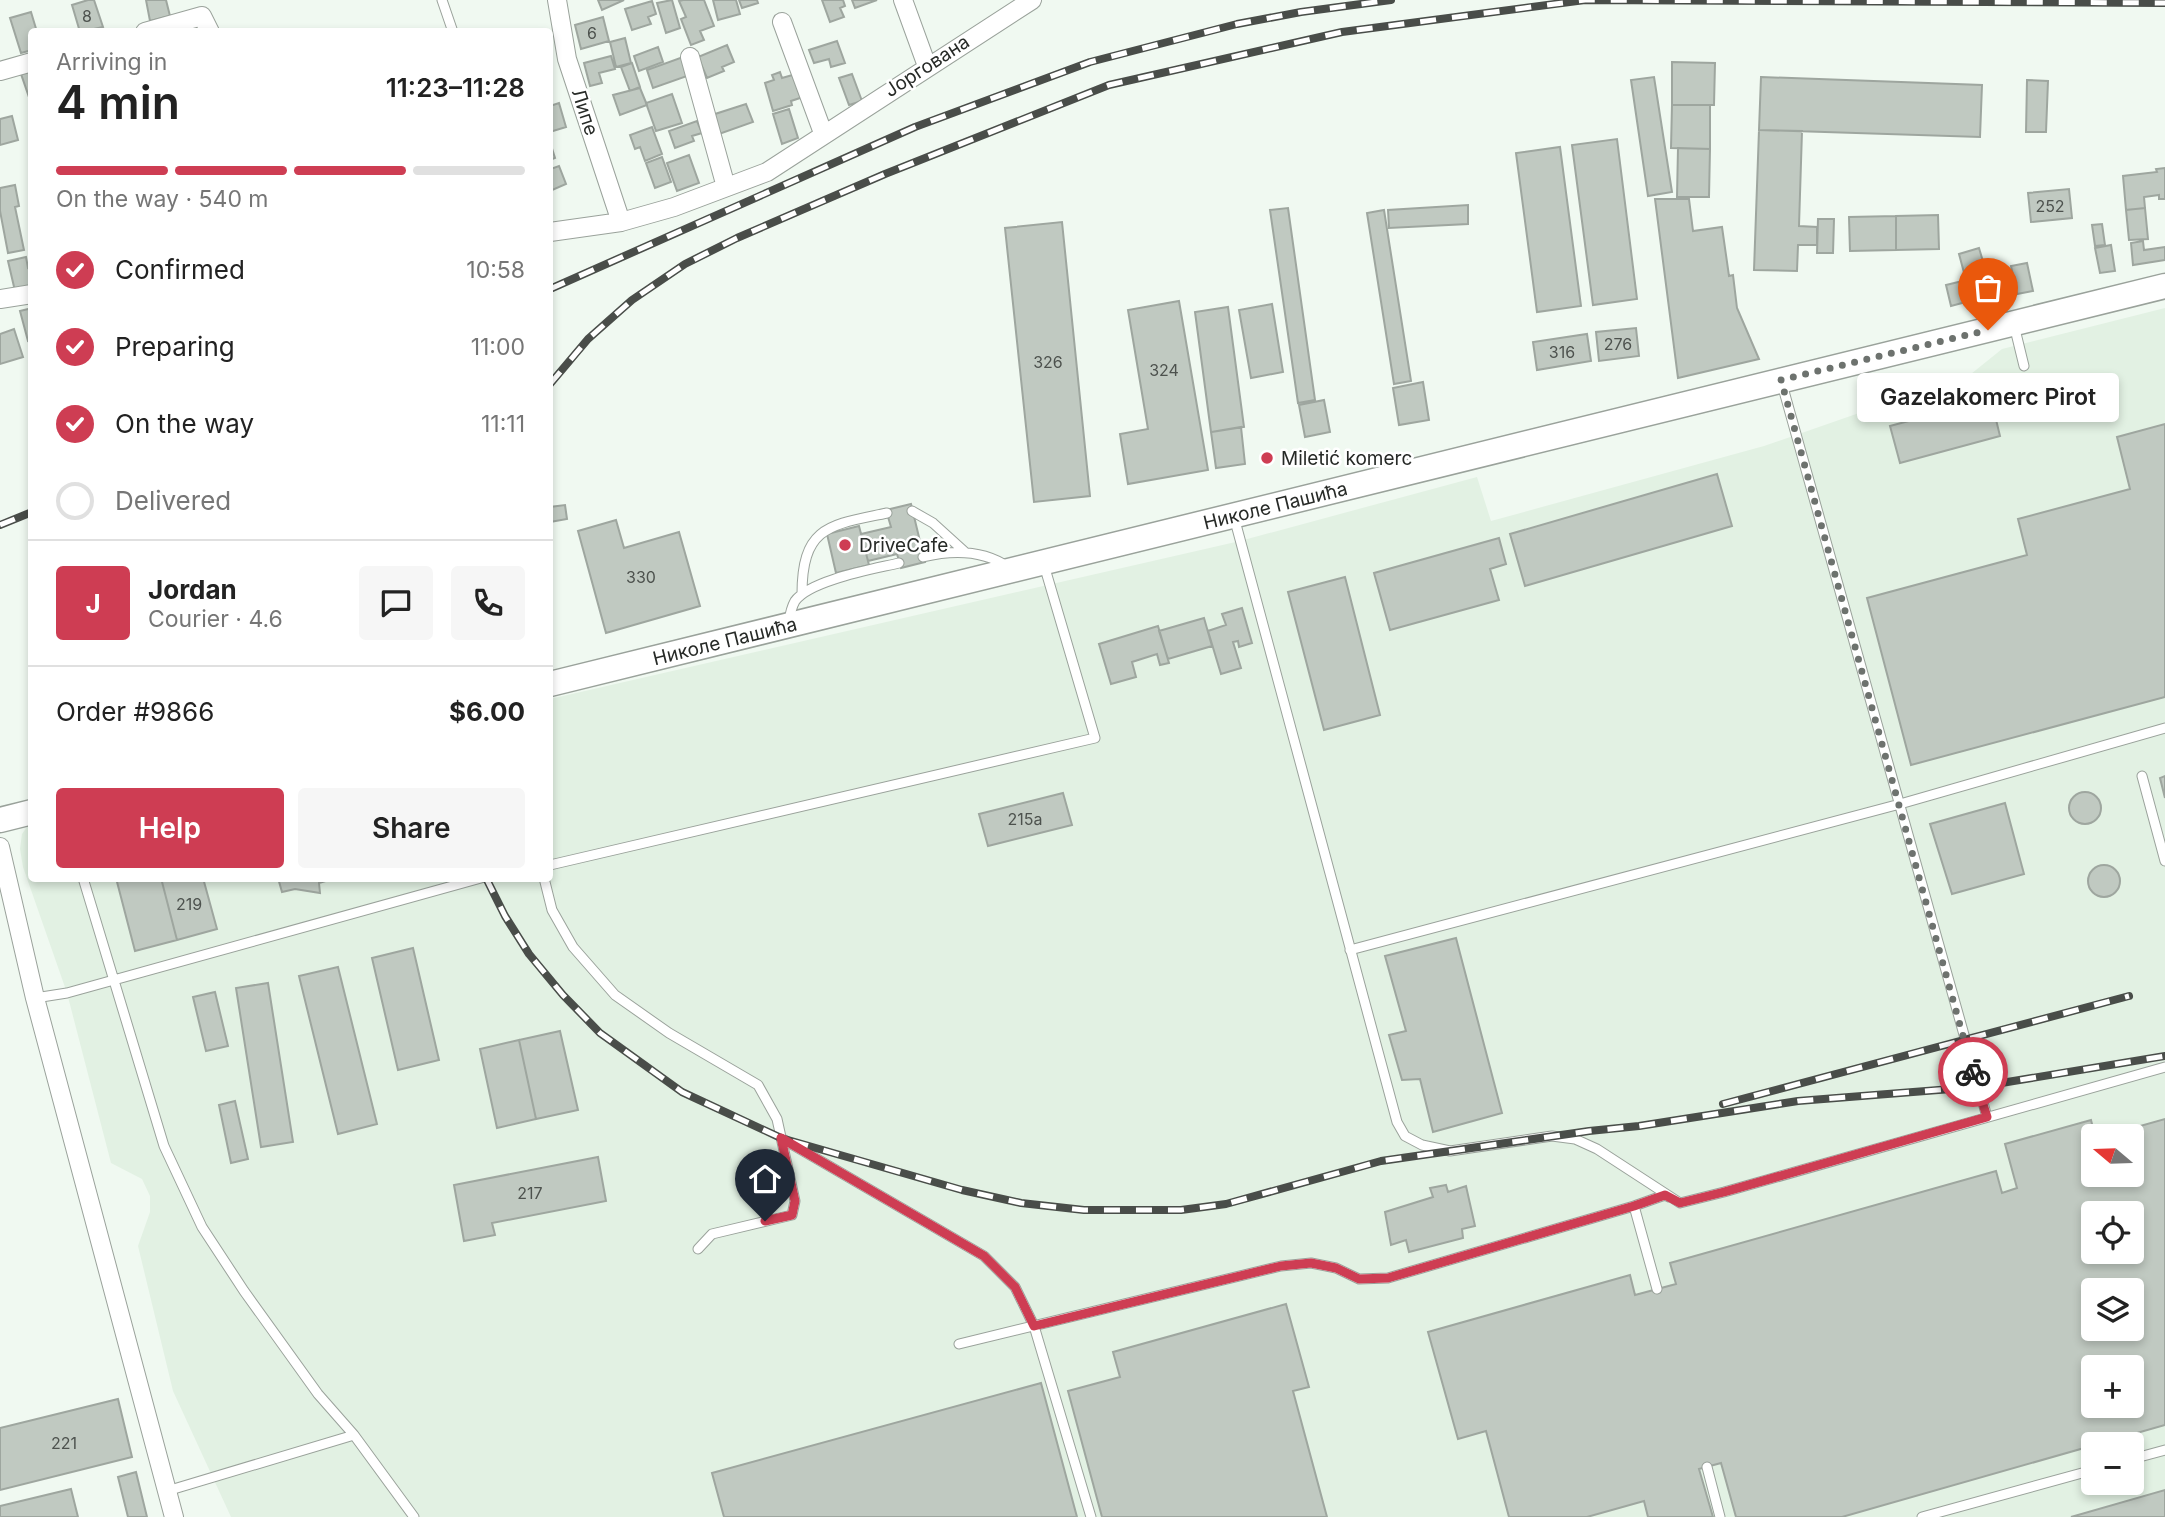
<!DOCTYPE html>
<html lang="en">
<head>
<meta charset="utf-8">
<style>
  body { margin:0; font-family:Inter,sans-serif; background:#f6f6f6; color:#222; height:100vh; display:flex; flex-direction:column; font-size:26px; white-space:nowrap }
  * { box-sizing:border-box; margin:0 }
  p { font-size:23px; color:#767676 }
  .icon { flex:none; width:38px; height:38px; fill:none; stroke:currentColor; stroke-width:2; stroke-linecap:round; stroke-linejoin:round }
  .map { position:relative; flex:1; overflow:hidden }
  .panel { position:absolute; left:28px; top:28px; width:525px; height:854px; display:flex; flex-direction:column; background:#fff; border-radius:7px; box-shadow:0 4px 10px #0003 }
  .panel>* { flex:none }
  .needle { width:46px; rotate:289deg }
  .buttons { position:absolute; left:2081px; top:1124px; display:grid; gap:14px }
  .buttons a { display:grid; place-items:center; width:63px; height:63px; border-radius:7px; background:#fff; box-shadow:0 4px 10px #0003; font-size:35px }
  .pin { position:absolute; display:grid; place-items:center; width:60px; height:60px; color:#fff; margin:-72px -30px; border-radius:50% 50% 50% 0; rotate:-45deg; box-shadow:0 0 7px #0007 }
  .pin .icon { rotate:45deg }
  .courier { position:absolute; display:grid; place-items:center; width:70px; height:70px; margin:-35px; border:5px solid #ce3d53; border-radius:50%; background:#fff; color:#222; box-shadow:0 2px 9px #0007 }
  .bubble { position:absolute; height:49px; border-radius:7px; background:#fff; box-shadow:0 4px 10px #0003; font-size:23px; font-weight:600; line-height:49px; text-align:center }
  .head em { font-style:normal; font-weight:600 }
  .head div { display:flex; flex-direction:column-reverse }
  .head { display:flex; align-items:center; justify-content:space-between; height:119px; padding:0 28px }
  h1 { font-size:46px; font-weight:600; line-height:52px }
  .bar { display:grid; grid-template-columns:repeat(4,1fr); gap:10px 7px; align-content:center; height:84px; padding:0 28px }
  .bar i { height:9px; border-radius:5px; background:#e0e0e0 }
  .bar .active { background:#ce3d53 }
  .bar p { grid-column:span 4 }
  .line { display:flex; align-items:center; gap:18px; padding:0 28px; border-top:2px solid #e0e0e0 }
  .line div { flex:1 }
  .round { display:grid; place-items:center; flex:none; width:74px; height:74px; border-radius:7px; background:#f6f6f6 }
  ol { padding:0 28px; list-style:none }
  li { display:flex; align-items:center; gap:21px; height:77px }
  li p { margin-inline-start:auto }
  li .icon { padding:7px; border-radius:50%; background:#ce3d53; color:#fff; stroke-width:4 }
  li:last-child { color:#767676 }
  li i { width:38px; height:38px; border:4px solid #e0e0e0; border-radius:50% }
  .button { display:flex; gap:14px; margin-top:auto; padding:14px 28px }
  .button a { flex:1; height:80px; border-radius:7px; background:#ce3d53; color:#fff; font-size:28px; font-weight:600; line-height:80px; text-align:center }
  .button a+a { background:#f6f6f6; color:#222 }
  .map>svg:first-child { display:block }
</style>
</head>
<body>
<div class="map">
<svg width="2165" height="1517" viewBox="0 0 2165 1517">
  <rect width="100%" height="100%" fill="#f0f9f1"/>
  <path fill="#e2f1e3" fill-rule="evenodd" d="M2165,308V1517H231L173,1391L138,1246L150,1212V1196L142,1179L111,1163L67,993L23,867L20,849L22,834L31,821L32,878H550V699L1240,541L1477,477L1491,521L1764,446L1971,374L2002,349ZM2093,1136H2132V1174H2093ZM2093,1213H2132V1251H2093ZM2093,1290H2132V1328H2093ZM2093,1367H2132V1405H2093ZM2093,1444H2132V1482H2093Z"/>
  <path fill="#c0c9c1" stroke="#9ea69f" stroke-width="2" fill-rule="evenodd" d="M88,0H94L103,27L80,32L72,5Z
    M146,0H166L170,16L150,21Z
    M598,0H624L602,10Z
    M672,0L680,28L666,33L657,3Z
    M683,0H704L714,26L700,31L704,40L691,45L681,19L686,17L679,1Z
    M713,0H736L740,14L718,20Z
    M739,0H757L758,3L742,8Z
    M822,0H843L845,6L840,8L844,17L830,22Z
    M852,0H877L855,8Z
    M652,1L656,14L648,17L651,24L632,30L625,9Z
    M31,12L37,32H32V50L21,53L10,18Z
    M603,17L609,41L581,49L575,25Z
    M198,25L199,32H174Z
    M625,38L631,63L616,67L610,42Z
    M837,41L845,63L831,67L829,59L814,63L809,50Z
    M727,45L734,62L722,67L724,71L707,78L698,57Z
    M658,47L663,62L639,71L634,56Z
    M611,56L615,69L599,73L602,83L590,86L584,63Z
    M683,57L690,75L653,88L647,70Z
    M1672,62L1715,63L1714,105H1672Z
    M632,63L640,87L630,91L621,67Z
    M31,67L32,99L30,100L20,71Z
    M780,72L782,78L796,74L803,97L791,101L792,105L773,111L765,83L774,80L772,75Z
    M852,74L862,101L849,105L839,78Z
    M1654,77L1672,192L1648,196L1631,80Z
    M1761,77L1982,85L1980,137L1759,130Z
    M2027,80L2048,81L2046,132H2026Z
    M640,88L647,105L620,115L613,95Z
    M672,94L682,123L656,131L646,103Z
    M559,103L566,127L550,132V106Z
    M746,104L753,122L719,134L712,115Z
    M1672,105H1710V149L1671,148Z
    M789,109L798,138L782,144L773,114Z
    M12,116L18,140L0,145V119Z
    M697,121L702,133L692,136L694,141L675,148L669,131Z
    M652,127L662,154L645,161L640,147L635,149L630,135Z
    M1759,130L1802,131L1799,226L1817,227V245H1798L1797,271L1754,270Z
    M1617,139L1637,299L1593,305L1572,145Z
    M550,142L555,158L550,160Z
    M1560,147L1581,306L1537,312L1516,153Z
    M1678,148L1710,149L1709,197H1677Z
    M689,155L699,183L677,191L667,163Z
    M662,157L671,182L655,188L646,163Z
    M550,166L551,169L559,166L566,184L550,191Z
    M2165,168V199H2159V195L2144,197L2145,208L2126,210L2123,176L2157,172L2156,169Z
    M15,185L19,206L15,207L24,250L8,253L0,211V188Z
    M2069,189L2072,218L2031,222L2028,193Z
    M1655,199H1689L1693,231L1722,227L1729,276L1733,275L1737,308L1759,359L1678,378Z
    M1468,205V224L1389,228L1388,210Z
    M1288,208L1315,400L1298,403L1270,210Z
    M2145,208L2148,239L2129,240L2126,210Z
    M1384,210L1411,381L1394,384L1367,213Z
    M1938,215L1939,249L1896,250V216Z
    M1896,216V250L1850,251L1849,217Z
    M1818,219H1834L1833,253H1817Z
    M1062,222L1090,496L1034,502L1005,228Z
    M2102,224L2105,245L2095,246L2092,225Z
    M2143,241L2144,250L2165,247V260L2133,265L2131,243Z
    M2111,245L2115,271L2100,273L2095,248Z
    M1979,248L1987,275L1966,280L1959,254Z
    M26,257L28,268L32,267V288L15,291L8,261Z
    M2027,263L2033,291L2017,294L2011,266Z
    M1987,275L1992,295L1951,306L1946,285Z
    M1179,301L1208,470L1128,484L1120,434L1148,429L1128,310Z
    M1272,304L1283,372L1251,378L1239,310Z
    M1228,307L1244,427L1211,432L1195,312Z
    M32,308V340L28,341L20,311Z
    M1636,328L1639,356L1599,361L1596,332Z
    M14,329L23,357L0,364V334Z
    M1587,334L1591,361L1537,370L1533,342Z
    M1423,382L1429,420L1399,425L1393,388Z
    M1991,399L2000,436L1900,463L1890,426Z
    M1324,400L1330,432L1305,437L1299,405Z
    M2165,424V697L1911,765L1867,598L2027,555L2018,519L2130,489L2117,437Z
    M1241,427L1245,464L1216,468L1211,432Z
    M1717,474L1732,526L1525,586L1510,534Z
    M911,504L925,562L901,568L897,554L868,561L861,534L891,527L886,510Z
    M565,505L567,519L550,522V507Z
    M616,520L624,548L679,532L700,606L606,633L578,531Z
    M859,526L869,565L836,573L827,534Z
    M1499,538L1506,564L1490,569L1499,600L1390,630L1374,573Z
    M1345,577L1380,715L1324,730L1288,592Z
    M1242,608L1252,643L1239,647L1238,641L1233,642L1241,668L1221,674L1208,631L1226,625L1222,614Z
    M1204,618L1212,646L1168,659L1159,631Z
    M1158,626L1169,663L1160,665L1157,654L1132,662L1136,677L1111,684L1099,644Z
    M2165,776V798L2160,778Z
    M2069 808a16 16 0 1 1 32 0a16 16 0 1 1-32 0Z
    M1063,793L1072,825L988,846L979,814Z
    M2005,803L2024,874L1952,894L1930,824Z
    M2088 881a16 16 0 1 1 32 0a16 16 0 1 1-32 0Z
    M116,878H161L177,940L135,951Z
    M161,878H203L217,929L177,940Z
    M278,878H329V880L319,883L320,893L295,889L282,892Z
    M1456,938L1502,1113L1433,1132L1420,1079L1402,1080L1389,1035L1406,1031L1385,956Z
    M413,948L439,1060L398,1070L372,958Z
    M338,967L377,1124L338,1134L299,976Z
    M268,983L293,1142L261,1147L236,988Z
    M215,992L228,1046L206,1051L193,997Z
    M560,1031L578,1110L536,1119L519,1040Z
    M519,1040L536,1119L497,1128L480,1049Z
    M235,1101L248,1159L231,1163L219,1105Z
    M2165,1119V1425L1842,1517H1736L1721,1463L1699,1469L1713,1517H1648L1644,1501L1587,1517H1509L1486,1431L1458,1439L1428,1332L1630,1275L1635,1295L1676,1284L1670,1263L1996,1171L2002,1193L2017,1188L2005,1144L2091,1120L2095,1136H2093V1174H2132V1136H2113L2112,1134ZM2093,1213H2132V1251H2093ZM2093,1290H2132V1328H2093ZM2093,1367H2132V1405H2093Z
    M598,1157L606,1201L492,1223L495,1235L464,1241L454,1185Z
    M1446,1185L1448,1192L1466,1186L1475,1226L1462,1229L1463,1238L1409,1252L1406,1240L1391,1245L1385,1212L1433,1197L1430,1188Z
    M1286,1304L1309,1387L1293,1391L1327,1517H1102L1068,1391L1120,1377L1113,1352Z
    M1041,1383L1077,1517H724L712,1473Z
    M118,1399L132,1457L0,1490V1428Z
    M136,1472L147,1517H128L118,1477Z
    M71,1489L78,1517H0V1506Z
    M2165,1490V1517H2071Z"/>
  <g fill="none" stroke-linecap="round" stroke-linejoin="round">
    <g stroke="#9aa29b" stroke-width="11">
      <path id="service" d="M442,0L453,32
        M2014,325L2024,366
        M1782,384L1987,1117
        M912,511L933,523L965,552
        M1234,517L1397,1122L1405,1136L1422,1145L1450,1151L1552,1136L1575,1139L1597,1149L1680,1203L1724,1192L2165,1067
        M923,557C952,550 983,550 1008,567
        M802,594C802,525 831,525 887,513
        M789,622C790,614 791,608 795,601C810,580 874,569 899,563
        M2142,776L2165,861
        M550,865L1095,738L1044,565
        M83,878L164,1146L202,1227L244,1291L318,1394L354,1435L414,1517
        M544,878L552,910L573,947L615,995L669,1033L758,1085L777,1119L795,1201L792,1215L712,1234L698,1249
        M1350,950L1900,804L2165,728
        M35,998L67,993L481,878
        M781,1138L984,1256L1015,1287L1034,1326L1091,1517
        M1634,1206L1657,1289
        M959,1344L1281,1266L1311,1263L1336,1268L1359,1279L1388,1278L1634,1206L1665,1195L1669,1197
        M2132,1459L2165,1450
        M1707,1467L1720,1517
        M167,1491L354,1435
        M1922,1517L2093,1470"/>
    </g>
    <g stroke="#9aa29b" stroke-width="20">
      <path id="minor" d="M557,0L567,59L621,222
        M903,0L927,66
        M782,22L823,133
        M145,32L202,16L210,32
        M690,57L726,187
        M0,71L32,62
        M550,232L621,222L674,207L767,172L1032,0
        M0,299L32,294
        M0,847L35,998L174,1517"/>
    </g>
    <g stroke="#9aa29b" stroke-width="27">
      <g id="secondary">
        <path id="s1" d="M550,684L2165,286"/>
        <path d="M0,820L32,812"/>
      </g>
    </g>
    <use href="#service" stroke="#fff" stroke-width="9"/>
    <use href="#minor" stroke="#fff" stroke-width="18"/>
    <use href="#secondary" stroke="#fff" stroke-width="24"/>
    <g stroke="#494d49" stroke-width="8">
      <path id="rail" d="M550,289L915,127L1090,62L1237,24L1301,12L1391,0
        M550,384L588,339L632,300L685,264L737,238L885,174L1109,85L1342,32L1585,0L2165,3
        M0,525L32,512
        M486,878L505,916L529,954L563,995L600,1033L682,1092L781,1138L962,1190L1021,1203L1084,1210H1181L1226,1204L1381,1161L1589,1131L1639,1126L1798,1101L1977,1087L2165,1056
        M1723,1104L2129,996"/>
    </g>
    <use href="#rail" stroke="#fff" stroke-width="5" stroke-dasharray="16" stroke-linecap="butt"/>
  </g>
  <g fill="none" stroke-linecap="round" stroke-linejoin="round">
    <path stroke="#6d726e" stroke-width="7" stroke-dasharray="0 12.6" d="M1973,1072L1781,380L1988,330"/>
    <path stroke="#ce3d53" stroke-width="9" d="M765,1221L792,1215L795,1201L781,1138L984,1256L1015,1287L1034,1326L1281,1266L1311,1263L1336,1268L1359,1279L1388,1278L1634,1206L1665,1195L1680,1203L1724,1192L1987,1117L1973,1072"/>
  </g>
  <g fill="#ce3d53" stroke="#fff" stroke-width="2.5">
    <circle cx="1267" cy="458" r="7"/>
    <circle cx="845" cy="545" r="7"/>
  </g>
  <g text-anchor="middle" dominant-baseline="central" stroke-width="5" stroke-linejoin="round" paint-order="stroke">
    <g font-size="16" fill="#4d524e">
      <text x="87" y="16">8</text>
      <text x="592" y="33">6</text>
      <text x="2050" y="206">252</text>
      <text x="1618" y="344">276</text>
      <text x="1562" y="352">316</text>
      <text x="1048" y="362">326</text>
      <text x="1164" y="370">324</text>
      <text x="641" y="577">330</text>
      <text x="1025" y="819">215a</text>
      <text x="189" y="904">219</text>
      <text x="530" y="1193">217</text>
      <text x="64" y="1443">221</text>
    </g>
    <g font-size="19" fill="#272a27" stroke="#fff">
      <text transform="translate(927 66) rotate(-33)">Јоргована</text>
      <text transform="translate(585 112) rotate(72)">Липе</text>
      <text stroke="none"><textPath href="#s1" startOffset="747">Николе Пашића</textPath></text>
      <text stroke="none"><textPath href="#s1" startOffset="180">Николе Пашића</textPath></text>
    </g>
    <g font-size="19" fill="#272a27" stroke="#fff" text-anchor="start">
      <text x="1281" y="458">Miletić komerc</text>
      <text x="859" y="545">DriveCafe</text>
    </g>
  </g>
</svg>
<div class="buttons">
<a><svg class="needle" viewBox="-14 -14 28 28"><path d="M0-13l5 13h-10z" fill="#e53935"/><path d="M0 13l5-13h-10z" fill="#767676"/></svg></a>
<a><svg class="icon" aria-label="locate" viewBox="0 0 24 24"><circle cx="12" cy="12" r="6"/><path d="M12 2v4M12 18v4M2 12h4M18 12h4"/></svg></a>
<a><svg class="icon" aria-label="layers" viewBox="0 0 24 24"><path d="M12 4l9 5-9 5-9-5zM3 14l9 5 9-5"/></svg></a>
<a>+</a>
<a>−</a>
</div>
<div class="pin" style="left:1988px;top:330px;background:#ea580c"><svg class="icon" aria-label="bag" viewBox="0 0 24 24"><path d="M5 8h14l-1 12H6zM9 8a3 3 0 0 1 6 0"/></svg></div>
<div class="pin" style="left:765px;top:1221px;background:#1f2937"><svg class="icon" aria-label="home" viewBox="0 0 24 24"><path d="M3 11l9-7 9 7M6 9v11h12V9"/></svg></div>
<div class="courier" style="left:1973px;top:1072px"><svg class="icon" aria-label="bike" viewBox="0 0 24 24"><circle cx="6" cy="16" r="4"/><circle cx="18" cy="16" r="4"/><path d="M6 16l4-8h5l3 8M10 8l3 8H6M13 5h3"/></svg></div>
<div class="bubble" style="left:1857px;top:373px;width:262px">Gazelakomerc Pirot</div>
<section class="panel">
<div class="head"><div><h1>4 min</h1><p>Arriving in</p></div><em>11:23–11:28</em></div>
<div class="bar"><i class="active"></i><i class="active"></i><i class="active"></i><i></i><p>On the way · 540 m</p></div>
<ol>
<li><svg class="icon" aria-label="check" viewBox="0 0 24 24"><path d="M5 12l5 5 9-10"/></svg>Confirmed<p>10:58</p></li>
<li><svg class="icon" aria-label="check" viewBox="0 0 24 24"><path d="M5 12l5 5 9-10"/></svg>Preparing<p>11:00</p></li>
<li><svg class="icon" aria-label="check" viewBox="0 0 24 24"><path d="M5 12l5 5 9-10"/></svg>On the way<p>11:11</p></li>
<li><i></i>Delivered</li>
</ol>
<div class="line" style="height:126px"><b class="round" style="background:#ce3d53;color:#fff">J</b><div><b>Jordan</b><p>Courier · 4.6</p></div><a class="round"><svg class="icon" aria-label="chat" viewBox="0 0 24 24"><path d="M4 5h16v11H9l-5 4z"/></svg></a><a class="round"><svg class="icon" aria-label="phone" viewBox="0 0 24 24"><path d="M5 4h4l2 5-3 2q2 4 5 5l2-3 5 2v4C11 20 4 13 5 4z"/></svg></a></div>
<div class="line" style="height:91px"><div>Order #9866</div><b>$6.00</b></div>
<div class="button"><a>Help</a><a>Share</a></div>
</section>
</div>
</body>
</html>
